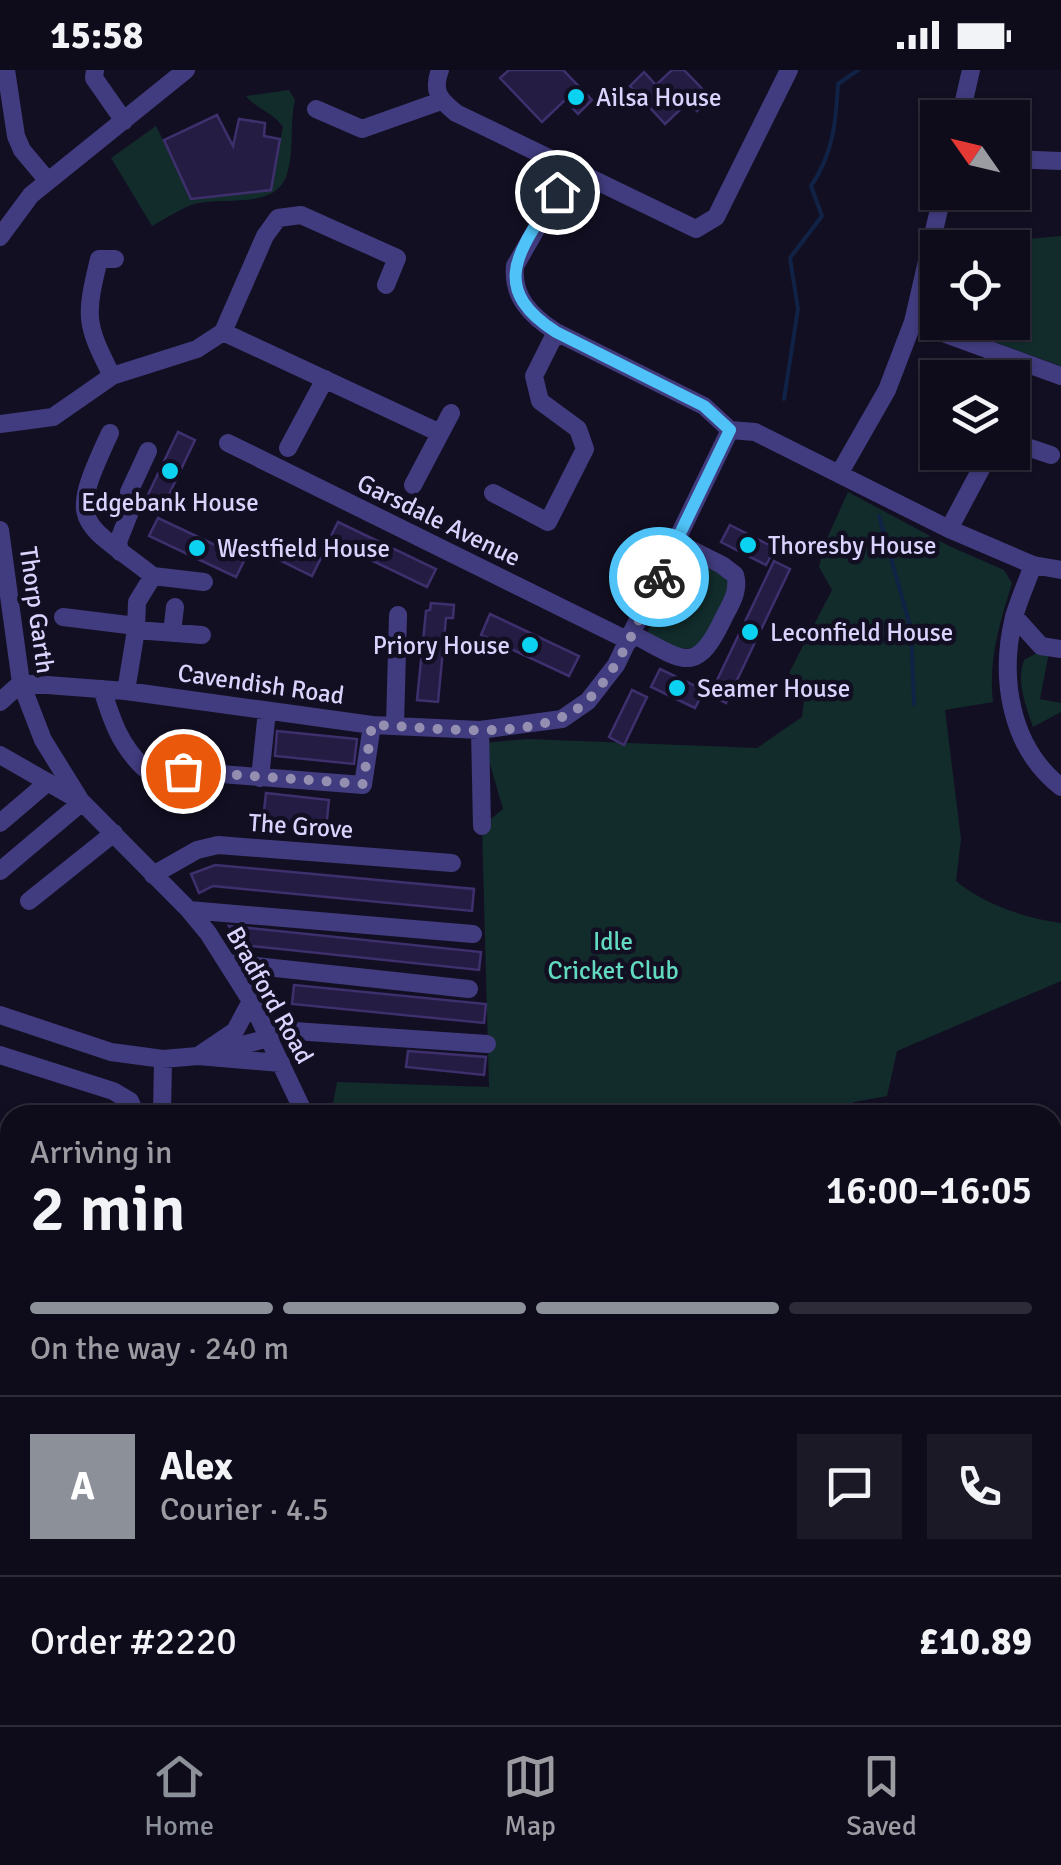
<!DOCTYPE html>
<html lang="en">
<head>
<meta charset="utf-8">
<style>
  body { margin:0; font-family:Signika,sans-serif; background:#1c1927; color:#f1f3f6; height:100vh; display:flex; flex-direction:column; font-size:38px; white-space:nowrap }
  * { box-sizing:border-box; margin:0 }
  p { font-size:32px; color:#9b9ba2 }
  .icon { flex:none; width:55px; height:55px; fill:none; stroke:currentColor; stroke-width:2; stroke-linecap:round; stroke-linejoin:round }
  .map { position:relative; flex:1; overflow:hidden }
  .panel { position:absolute; left:0px; top:1035px; width:1062px; height:620px; display:flex; flex-direction:column; background:#0e0b1a; border-radius:30px 30px 0 0; box-shadow:0 2px 8px #0004,0 0 0 2px #2e2b39 }
  .panel>* { flex:none }
  .needle { width:65px; rotate:304deg }
  .controls { position:absolute; left:920px; top:30px; display:grid; gap:20px }
  .controls a { display:grid; place-items:center; width:110px; height:110px; border-radius:0px; background:#0e0b1a; box-shadow:0 2px 8px #0004,0 0 0 2px #2e2b39; font-size:50px }
  .pin { position:absolute; display:grid; place-items:center; width:85px; height:85px; color:#fff; margin:-42px; border:5px solid #fff; border-radius:50%; box-shadow:0 2px 10px #0007 }
  .courier { position:absolute; display:grid; place-items:center; width:100px; height:100px; margin:-50px; border:8px solid #4fc3f7; border-radius:50%; background:#fff; color:#222; box-shadow:0 2px 12px #0007 }
  .overview em { font-style:normal; font-weight:600 }
  .overview div { display:flex; flex-direction:column-reverse }
  .overview { display:flex; align-items:center; justify-content:space-between; height:170px; padding:0 30px }
  h1 { font-size:65px; font-weight:600; line-height:75px }
  .bar { display:grid; grid-template-columns:repeat(4,1fr); gap:15px 10px; align-content:center; height:120px; padding:0 30px }
  .bar i { height:12px; border-radius:8px; background:#2e2b39 }
  .bar .on { background:#8c9099 }
  .bar p { grid-column:span 4 }
  .line { display:flex; align-items:center; gap:25px; padding:0 30px; border-top:2px solid #2e2b39 }
  .line div { flex:1 }
  .round { display:grid; place-items:center; flex:none; width:105px; height:105px; border-radius:0px; background:#1c1927 }
  .status { display:flex; justify-content:space-between; align-items:center; height:70px; padding:0 50px; background:#0e0b1a; direction:ltr }
  .status svg { height:28px; fill:currentColor }
  .menu { display:flex; justify-content:space-around; align-items:center; height:140px; border-top:2px solid #2e2b39; background:#0e0b1a; font-size:28px; color:#9b9ba2 }
  .menu a { display:grid; justify-items:center; gap:5px }
  .menu .on { color:#8c9099 }
  .map>svg:first-child { display:block }
</style>
</head>
<body>
<div class="status"><b>15:58</b><svg viewBox="0 0 49 12"><path d="M0 12V9h3v3zM5 12V6h3v6zM10 12V3h3v9zM15 12V0h3v12zM26 1h20v11H26zM47 4h2v5h-2z"/></svg></div>
<div class="map">
<svg width="1061" height="1655" viewBox="0 0 1061 1655">
  <rect width="100%" height="100%" fill="#130f23"/>
  <path fill="#122c2c" d="M289,20L295,30C289,55 295,83 286,107C273,140 221,126 194,134C180,139 165,149 152,156L111,88L156,56L192,129L270,120L283,57C272,41 255,38 246,26Z
    M1061,166V296L989,270L994,253L1012,252L1013,185L1017,170Z
    M848,422L949,476L1004,500L1012,513C1000,553 988,589 993,632L945,640L961,769L956,811C985,835 1025,848 1061,853V911L897,981L887,1026L854,1032L843,1043L331,1045L337,1012L489,1017L482,756L503,739L484,673L527,669L757,678L802,647L806,614L789,603L832,520L819,497L824,475Z
    M686,484L722,504L730,514L712,558L694,579L677,578L647,563Z
    M1042,580L1049,582L1040,629L1061,633V642L1033,657C1026,635 1016,613 1024,590Z"/>
  <g fill="none" stroke-linecap="round" stroke-linejoin="round">
    <path stroke="#102346" stroke-width="4" d="M784,329L798,239L790,188L822,146L811,116C833,84 836,52 838,14L858,0
      M879,446L911,559L914,634"/>
  </g>
  <path fill="#251c43" stroke="#3e2f6d" stroke-width="2.5" d="M509,0H563L592,30L578,44L565,30L542,52L500,8Z
    M672,0H684L711,28L697,41L688,32L665,54L630,16L644,2L656,15Z
    M217,45L233,76L239,49L265,53L264,66L280,69L271,120L191,129L164,70Z
    M178,362L195,370L162,439L145,431Z
    M158,448L245,489L236,507L149,466Z
    M338,452L436,499L427,517L329,470Z
    M730,455L775,478L766,495L721,472Z
    M278,467L321,488L312,506L269,485Z
    M774,491L790,499L726,633L710,625Z
    M431,533L454,535L453,548H446L438,632L417,630L426,541L430,540Z
    M490,544L579,586L569,606L481,565Z
    M660,599L704,620L695,638L651,617Z
    M632,620L647,627L624,675L609,667Z
    M277,661L357,669L354,694L275,686Z
    M266,723L329,730L326,758L263,750Z
    M215,795L474,819L472,841L213,816L199,823L191,804Z
    M229,856L481,882L479,900L241,875Z
    M294,915L486,934L484,953L292,934Z
    M408,981L486,987L484,1005L406,997Z"/>
  <g fill="none" stroke-linecap="round" stroke-linejoin="round">
    <path stroke="#413c7f" stroke-width="18" d="M6,0L16,66L22,80L48,111
      M95,0L94,8L124,51
      M440,0C432,22 439,29 456,43L696,159L716,147L789,0
      M316,39L362,59L441,31
      M960,48L971,0
      M1012,89L1061,91
      M570,100L515,196C512,227 531,246 556,262L704,336L730,360
      M0,167L31,125L186,0
      M913,252L1061,306
      M223,262L440,363
      M112,306C85,253 85,247 99,189H115
      M1012,343L1018,333
      M0,354L53,347L112,306L197,279L223,262L265,166L278,148L301,145L397,188L386,215
      M730,360L755,362L949,459L1033,495L1061,500
      M110,363C66,457 79,448 153,506L137,532L136,560
      M1012,372L1051,385
      M228,373L629,571
      M288,378L325,309
      M839,404L887,320L913,252L943,122
      M413,415L451,343
      M493,423L548,452L585,379L578,359L540,331L534,306L556,262
      M949,459L990,382
      M0,460L21,613L43,670L79,728
      M120,482L118,472L133,434L129,422L148,381
      M1033,495C1027,512 1019,529 1014,547C999,608 1010,677 1061,717
      M153,506L204,512
      M1014,546L1041,576L1061,579
      M63,547L136,556
      M172,562L175,537
      M632,564C681,588 695,609 723,549C730,535 740,521 735,505L722,495L676,472
      M102,619C112,651 120,675 144,698L363,715L372,655
      M126,621L136,560L202,565
      M0,632L21,613L126,621L372,655L480,660L562,649L588,631L616,595L730,360
      M395,655L398,545
      M480,660L482,756
      M0,685L82,732L189,840L208,863L251,931L305,1045
      M260,708L267,641
      M0,753L48,712
      M0,801L82,732
      M153,805L197,780L218,775L452,793
      M29,831L114,763
      M189,840L473,864
      M228,893L469,919
      M0,945L111,982L163,989L198,986L281,993
      M264,959L487,974
      M213,983L268,968
      M0,985L113,1021L130,1031L136,1045
      M198,986L235,961L251,931
      M162,1045L163,989
      M0,1079L10,1077
      M0,1233L10,1231
      M1052,1278L1061,1271
      M0,1348L10,1352
      M0,1404L10,1406
      M1052,1522L1061,1512
      M0,1559L10,1567
      M1052,1581L1061,1580
      M110,1645L125,1655
      M297,1645L300,1655
      M949,1645L964,1655
      M405,1649L439,1652V1645
      M974,1655L984,1645"/>
  </g>
  <g fill="none" stroke-linecap="round" stroke-linejoin="round">
    <path stroke="#948eb1" stroke-width="10" stroke-dasharray="0 18" d="M183,701L363,714L372,655C433,656 544,677 590,628C622,594 639,549 659,507"/>
    <path stroke="#4fc3f7" stroke-width="12" d="M557,122C522,178 485,216 556,262L704,336L730,360L659,507"/>
  </g>
  <g fill="#0bd2f0" stroke="#130f23" stroke-width="4">
    <circle cx="576" cy="27" r="10"/>
    <circle cx="170" cy="401" r="10"/>
    <circle cx="748" cy="475" r="10"/>
    <circle cx="197" cy="478" r="10"/>
    <circle cx="750" cy="562" r="10"/>
    <circle cx="530" cy="575" r="10"/>
    <circle cx="677" cy="618" r="10"/>
  </g>
  <g text-anchor="middle" dominant-baseline="central" stroke-width="9" stroke-linejoin="round" paint-order="stroke">
    <g font-size="25" fill="#d9d3fd" stroke="#130f23" text-anchor="start">
      <text x="596" y="27">Ailsa House</text>
      <text x="170" y="432" text-anchor="middle">Edgebank House</text>
      <text x="768" y="475">Thoresby House</text>
      <text x="217" y="478">Westfield House</text>
      <text x="770" y="562">Leconfield House</text>
      <text x="510" y="575" text-anchor="end">Priory House</text>
      <text x="697" y="618">Seamer House</text>
    </g>
    <g font-size="25" fill="#d9d3fd" stroke="#130f23">
      <text transform="translate(439 450) rotate(26)">Garsdale Avenue</text>
      <text transform="translate(37 540) rotate(82)">Thorp Garth</text>
      <text transform="translate(261 614) rotate(8)">Cavendish Road</text>
      <text transform="translate(301 756) rotate(4)">The Grove</text>
      <text transform="translate(270 925) rotate(61)">Bradford Road</text>
    </g>
    <g font-size="25" fill="#62dac0" stroke="#130f23">
      <text x="613" y="871">Idle<tspan x="613" dy="29">Cricket Club</tspan></text>
    </g>
  </g>
</svg>
<div class="controls">
<a><svg class="needle" viewBox="-14 -14 28 28"><path d="M0-13l5 13h-10z" fill="#e53935"/><path d="M0 13l5-13h-10z" fill="#9b9ba2"/></svg></a>
<a><svg class="icon" aria-label="locate" viewBox="0 0 24 24"><circle cx="12" cy="12" r="6"/><path d="M12 2v4M12 18v4M2 12h4M18 12h4"/></svg></a>
<a><svg class="icon" aria-label="layers" viewBox="0 0 24 24"><path d="M12 4l9 5-9 5-9-5zM3 14l9 5 9-5"/></svg></a>
</div>
<div class="pin" style="left:183px;top:701px;background:#ea580c"><svg class="icon" aria-label="bag" viewBox="0 0 24 24"><path d="M5 8h14l-1 12H6zM9 8a3 3 0 0 1 6 0"/></svg></div>
<div class="pin" style="left:557px;top:122px;background:#1f2937"><svg class="icon" aria-label="home" viewBox="0 0 24 24"><path d="M3 11l9-7 9 7M6 9v11h12V9"/></svg></div>
<div class="courier" style="left:659px;top:507px"><svg class="icon" aria-label="bike" viewBox="0 0 24 24"><circle cx="6" cy="16" r="4"/><circle cx="18" cy="16" r="4"/><path d="M6 16l4-8h5l3 8M10 8l3 8H6M13 5h3"/></svg></div>
<section class="panel">
<div class="overview"><div><h1>2 min</h1><p>Arriving in</p></div><em>16:00–16:05</em></div>
<div class="bar"><i class="on"></i><i class="on"></i><i class="on"></i><i></i><p>On the way · 240 m</p></div>
<div class="line" style="height:180px"><b class="round" style="background:#8c9099;color:#fff">A</b><div><b>Alex</b><p>Courier · 4.5</p></div><a class="round"><svg class="icon" aria-label="chat" viewBox="0 0 24 24"><path d="M4 5h16v11H9l-5 4z"/></svg></a><a class="round"><svg class="icon" aria-label="phone" viewBox="0 0 24 24"><path d="M5 4h4l2 5-3 2q2 4 5 5l2-3 5 2v4C11 20 4 13 5 4z"/></svg></a></div>
<div class="line" style="height:130px"><div>Order #2220</div><b>£10.89</b></div>
</section>
</div>
<nav class="menu">
<a class="on"><svg class="icon" aria-label="home" viewBox="0 0 24 24"><path d="M3 11l9-7 9 7M6 9v11h12V9"/></svg>Home</a>
<a><svg class="icon" aria-label="map" viewBox="0 0 24 24"><path d="M3 6l6-2 6 2 6-2v14l-6 2-6-2-6 2zM9 4v14M15 6v14"/></svg>Map</a>
<a><svg class="icon" aria-label="saved" viewBox="0 0 24 24"><path d="M7 4h10v16l-5-4-5 4z"/></svg>Saved</a>
</nav>
</body>
</html>
